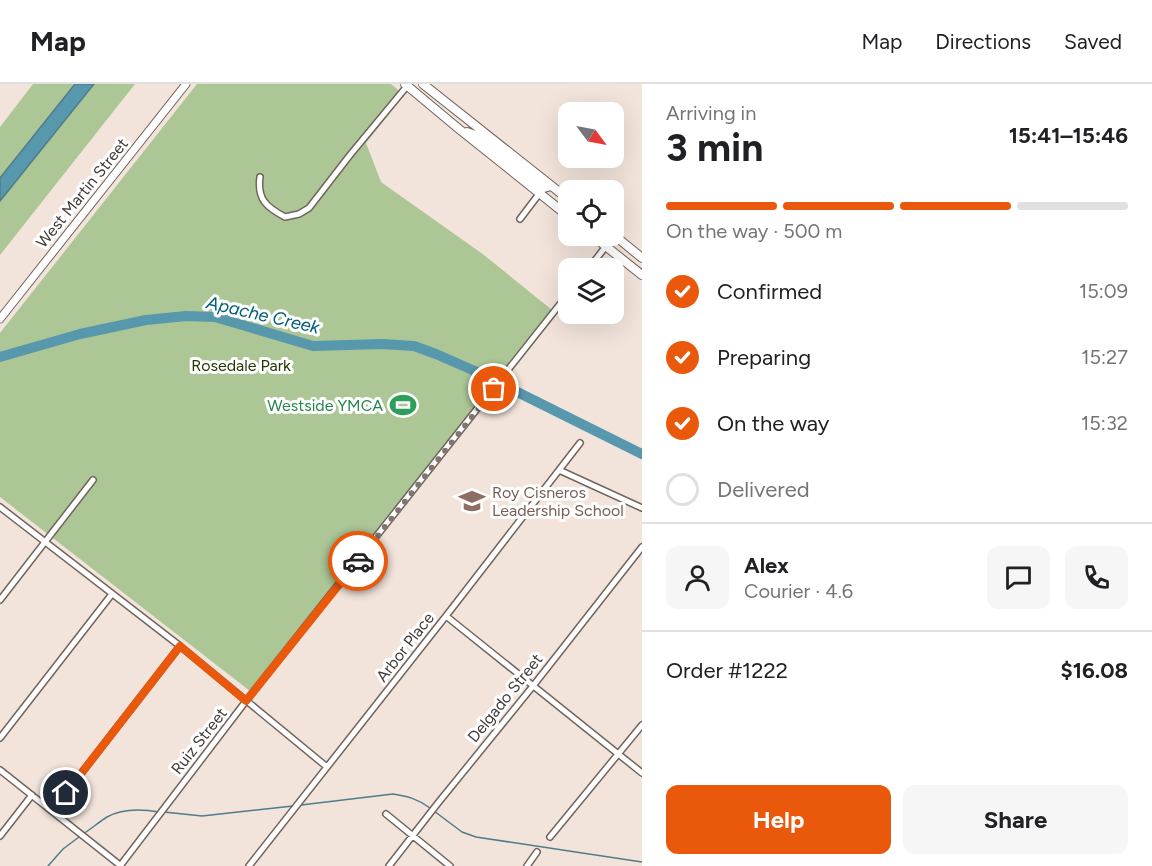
<!DOCTYPE html>
<html lang="en">
<head>
<meta charset="utf-8">
<style>
  body { margin:0; font-family:Figtree,sans-serif; background:#f6f6f6; color:#202124; height:100vh; display:flex; flex-direction:column; font-size:22px; white-space:nowrap }
  * { box-sizing:border-box; margin:0 }
  p { font-size:20px; color:#757577 }
  .icon { flex:none; width:33px; height:33px; fill:none; stroke:currentColor; stroke-width:2; stroke-linecap:round; stroke-linejoin:round }
  .map { position:relative; flex:1; overflow:hidden }
  .drawer { display:flex; flex-direction:column; background:#fff; width:510px }
  .drawer>* { flex:none }
  .needle { width:39px; rotate:122deg }
  .tools { position:absolute; left:558px; top:18px; display:grid; gap:12px }
  .tools a { display:grid; place-items:center; width:66px; height:66px; border-radius:12px; background:#fff; box-shadow:0 6px 24px #0002; font-size:30px }
  .pin { position:absolute; display:grid; place-items:center; width:51px; height:51px; color:#fff; margin:-26px; border:3px solid #fff; border-radius:50%; box-shadow:0 2px 6px #0007 }
  .courier { position:absolute; display:grid; place-items:center; width:60px; height:60px; margin:-30px; border:4px solid #ea580c; border-radius:50%; background:#fff; color:#222; box-shadow:0 2px 8px #0007 }
  .headline em { font-style:normal; font-weight:700 }
  .headline div { display:flex; flex-direction:column-reverse }
  .headline { display:flex; align-items:center; justify-content:space-between; height:102px; padding:0 24px }
  h1 { font-size:39px; font-weight:700; line-height:45px }
  .bar { display:grid; grid-template-columns:repeat(4,1fr); gap:9px 6px; align-content:center; height:72px; padding:0 24px }
  .bar i { height:8px; border-radius:4px; background:#e0e0e0 }
  .bar .active { background:#ea580c }
  .bar p { grid-column:span 4 }
  .line { display:flex; align-items:center; gap:15px; padding:0 24px; border-top:2px solid #e0e0e0 }
  .line div { flex:1 }
  .round { display:grid; place-items:center; flex:none; width:63px; height:63px; border-radius:12px; background:#f6f6f6 }
  ol { padding:0 24px; list-style:none }
  li { display:flex; align-items:center; gap:18px; height:66px }
  li p { margin-inline-start:auto }
  li .icon { padding:6px; border-radius:50%; background:#ea580c; color:#fff; stroke-width:4 }
  li:last-child { color:#757577 }
  li i { width:33px; height:33px; border:3px solid #e0e0e0; border-radius:50% }
  .button { display:flex; gap:12px; margin-top:auto; padding:12px 24px }
  .button a { flex:1; height:69px; border-radius:12px; background:#ea580c; color:#fff; font-size:24px; font-weight:700; line-height:69px; text-align:center }
  .button a+a { background:#f6f6f6; color:#202124 }
  header { display:flex; align-items:center; gap:36px; box-sizing:border-box; height:84px; padding:0 30px; background:#fff; border-bottom:2px solid #e0e0e0 }
  header strong { font-size:28px }
  nav { display:flex; gap:33px; margin-inline-start:auto; font-size:21px }
  main { display:flex; flex:1; min-height:0 }
  .map>svg:first-child { display:block }
</style>
</head>
<body>
<header>
<strong>Map</strong>
<nav><a>Map</a><a>Directions</a><a>Saved</a></nav>
</header>
<main>
<div class="map">
<svg width="642" height="782" viewBox="0 0 642 782">
  <rect width="100%" height="100%" fill="#f2e4db"/>
  <path fill="#acc696" d="M33,0H135L0,171V43Z
    M197,0H391L404,11L366,59L381,98L484,171L552,226L250,607L0,413V249Z"/>
  <path fill="#5798ad" stroke="#507c8a" stroke-width="1.5" d="M75,0H94L0,117V94Z"/>
  <g fill="none" stroke-linecap="round" stroke-linejoin="round">
    <path stroke="#507c8a" stroke-width="1.5" d="M301,721L393,710C407,712 418,715 430,724
      M434,727L462,748L476,753L642,778
      M164,728L202,732L293,722
      M83,750C91,745 99,738 107,733C123,724 142,725 159,728
      M48,782L63,765L79,753"/>
    <path stroke="#5798ad" stroke-width="10" d="M0,273L80,250L146,236L186,232L215,233L313,262L382,260L414,262L436,270L477,288L642,370"/>
    <g stroke="#70645c" stroke-width="8">
      <path id="minor" d="M260,93C257,115 266,123 285,133L299,130L309,124L350,71L408,1
        M520,135L539,110
        M589,184L614,152
        M559,386L642,424
        M0,423L180,562L327,683
        M0,516L93,396
        M446,532L642,689
        M0,654L112,510
        M0,686L121,782
        M52,727L180,562
        M386,730L450,782
        M0,752L32,711
        M550,753L642,641
        M120,782L246,617L568,210
        M249,782L446,532L580,359
        M389,782L438,719L533,602L642,463
        M527,782L537,768"/>
    </g>
    <g stroke="#70645c" stroke-width="9">
      <path id="tertiary" d="M0,235L186,0"/>
    </g>
    <g stroke="#70645c" stroke-width="10">
      <path id="primary" d="M405,0L459,45L568,132
        M423,0L568,115
        M467,48L478,52L544,104L551,102
        M614,151L642,174
        M593,152L642,191"/>
    </g>
    <use href="#minor" stroke="#fff" stroke-width="5"/>
    <use href="#tertiary" stroke="#fff" stroke-width="7"/>
    <use href="#primary" stroke="#fff" stroke-width="8"/>
  </g>
  <g fill="none" stroke-linecap="round" stroke-linejoin="round">
    <path stroke="#7f7671" stroke-width="6" stroke-dasharray="0 10.8" d="M358,477L494,305"/>
    <path stroke="#ea580c" stroke-width="8" d="M66,709L180,562L246,617L358,477"/>
  </g>
  <defs>
    <g id="stadium-bare" transform="scale(2.07)"><path d="M0-5a6.5 5 0 1 0 0 10a6.5 5 0 1 0 0-10ZM-3.5-1.8h7v3.6h-7Z" fill="#2e9e5b" stroke="#fff" stroke-width="2.5" paint-order="stroke"/></g>
    <g id="school-bare" transform="scale(2.07)"><path d="M0-5L7-2L0 1L-7-2ZM-4 1L0 2.5L4 1V4Q0 6-4 4Z" fill="#8d6e63" stroke="#fff" stroke-width="2.5" paint-order="stroke"/></g>
  </defs>
  <g fill-rule="evenodd">
    <use href="#stadium-bare" x="403" y="321"/>
    <use href="#school-bare" x="472" y="417"/>
  </g>
  <g text-anchor="middle" dominant-baseline="central" stroke-width="6" stroke-linejoin="round" paint-order="stroke">
    <g font-size="16" fill="#413b38" stroke="#fff">
      <text transform="translate(82 109) rotate(-51)">West Martin Street</text>
      <text transform="translate(405 563) rotate(-52)">Arbor Place</text>
      <text transform="translate(505 614) rotate(-51)">Delgado Street</text>
      <text transform="translate(199 657) rotate(-52)">Ruiz Street</text>
    </g>
    <g font-size="16" fill="#223903" stroke="#fff">
      <text x="241" y="281">Rosedale Park</text>
    </g>
    <g font-size="16" fill="#27864d" stroke="#fff" text-anchor="end">
      <text x="383" y="321">Westside YMCA</text>
    </g>
    <g font-size="16" fill="#785e54" stroke="#fff" text-anchor="start">
      <text x="492" y="408">Roy Cisneros<tspan x="492" dy="18">Leadership School</tspan></text>
    </g>
    <g font-size="18" font-style="italic" fill="#005f75" stroke="#fff">
      <text transform="translate(263 231) rotate(13)">Apache Creek</text>
    </g>
  </g>
</svg>
<div class="tools">
<a><svg class="needle" viewBox="-14 -14 28 28"><path d="M0-13l5 13h-10z" fill="#e53935"/><path d="M0 13l5-13h-10z" fill="#757577"/></svg></a>
<a><svg class="icon" aria-label="locate" viewBox="0 0 24 24"><circle cx="12" cy="12" r="6"/><path d="M12 2v4M12 18v4M2 12h4M18 12h4"/></svg></a>
<a><svg class="icon" aria-label="layers" viewBox="0 0 24 24"><path d="M12 4l9 5-9 5-9-5zM3 14l9 5 9-5"/></svg></a>
</div>
<div class="pin" style="left:494px;top:305px;background:#ea580c"><svg class="icon" aria-label="bag" viewBox="0 0 24 24"><path d="M5 8h14l-1 12H6zM9 8a3 3 0 0 1 6 0"/></svg></div>
<div class="pin" style="left:66px;top:709px;background:#1f2937"><svg class="icon" aria-label="home" viewBox="0 0 24 24"><path d="M3 11l9-7 9 7M6 9v11h12V9"/></svg></div>
<div class="courier" style="left:358px;top:477px"><svg class="icon" aria-label="car" viewBox="0 0 24 24"><path d="M5 17H2v-5l4-1 3-4h7l3 4 3 1v5h-3M9 17h6M6 11h13"/><circle cx="7" cy="17" r="2"/><circle cx="17" cy="17" r="2"/></svg></div>
</div>
<section class="drawer">
<div class="headline"><div><h1>3 min</h1><p>Arriving in</p></div><em>15:41–15:46</em></div>
<div class="bar"><i class="active"></i><i class="active"></i><i class="active"></i><i></i><p>On the way · 500 m</p></div>
<ol>
<li><svg class="icon" aria-label="check" viewBox="0 0 24 24"><path d="M5 12l5 5 9-10"/></svg>Confirmed<p>15:09</p></li>
<li><svg class="icon" aria-label="check" viewBox="0 0 24 24"><path d="M5 12l5 5 9-10"/></svg>Preparing<p>15:27</p></li>
<li><svg class="icon" aria-label="check" viewBox="0 0 24 24"><path d="M5 12l5 5 9-10"/></svg>On the way<p>15:32</p></li>
<li><i></i>Delivered</li>
</ol>
<div class="line" style="height:108px"><a class="round"><svg class="icon" aria-label="person" viewBox="0 0 24 24"><circle cx="12" cy="8" r="4"/><path d="M4 21q1-7 8-7t8 7"/></svg></a><div><b>Alex</b><p>Courier · 4.6</p></div><a class="round"><svg class="icon" aria-label="chat" viewBox="0 0 24 24"><path d="M4 5h16v11H9l-5 4z"/></svg></a><a class="round"><svg class="icon" aria-label="phone" viewBox="0 0 24 24"><path d="M5 4h4l2 5-3 2q2 4 5 5l2-3 5 2v4C11 20 4 13 5 4z"/></svg></a></div>
<div class="line" style="height:78px"><div>Order #1222</div><b>$16.08</b></div>
<div class="button"><a>Help</a><a>Share</a></div>
</section>
</main>
</body>
</html>
